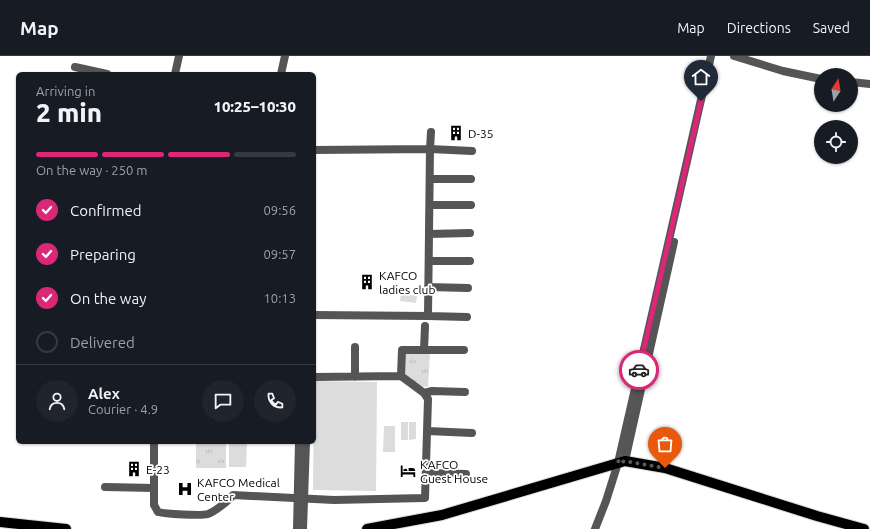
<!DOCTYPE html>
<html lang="en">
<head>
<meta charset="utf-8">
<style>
  body { margin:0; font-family:Ubuntu,sans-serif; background:#20242c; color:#f1f3f6; height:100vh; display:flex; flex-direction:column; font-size:15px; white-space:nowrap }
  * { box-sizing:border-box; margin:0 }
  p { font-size:13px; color:#9ea1a6 }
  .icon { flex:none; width:22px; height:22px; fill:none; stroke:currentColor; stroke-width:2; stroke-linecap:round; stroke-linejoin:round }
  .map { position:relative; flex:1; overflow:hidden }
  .details { position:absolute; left:16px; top:16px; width:300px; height:372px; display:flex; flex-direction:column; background:#171b24; border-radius:6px; box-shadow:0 1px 3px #0004 }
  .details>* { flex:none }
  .needle { width:26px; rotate:12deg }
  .controls { position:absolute; left:814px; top:12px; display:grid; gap:8px }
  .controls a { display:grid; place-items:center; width:44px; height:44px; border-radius:50%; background:#171b24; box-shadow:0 1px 3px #0004; font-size:20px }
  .pin { position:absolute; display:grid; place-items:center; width:34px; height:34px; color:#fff; margin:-41px -17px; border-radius:50% 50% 50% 0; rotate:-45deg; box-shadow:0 0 4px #0007 }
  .pin .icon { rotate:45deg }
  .courier { position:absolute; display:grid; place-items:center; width:40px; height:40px; margin:-20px; border:3px solid #db2777; border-radius:50%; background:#fff; color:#222; box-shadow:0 1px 5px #0007 }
  .summary em { font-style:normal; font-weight:800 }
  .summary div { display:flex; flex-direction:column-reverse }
  .summary { display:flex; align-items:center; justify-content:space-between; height:68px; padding:0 20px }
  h1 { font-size:26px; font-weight:800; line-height:30px }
  .bar { display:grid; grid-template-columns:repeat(4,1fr); gap:6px 4px; align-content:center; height:48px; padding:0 20px }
  .bar i { height:5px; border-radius:3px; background:#363941 }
  .bar .current { background:#db2777 }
  .bar p { grid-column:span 4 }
  .line { display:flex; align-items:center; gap:10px; padding:0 20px; border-top:1px solid #363941 }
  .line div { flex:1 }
  .round { display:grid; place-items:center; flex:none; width:42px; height:42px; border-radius:21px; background:#20242c }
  ol { padding:0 20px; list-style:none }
  li { display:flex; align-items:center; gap:12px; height:44px }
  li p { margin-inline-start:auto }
  li .icon { padding:4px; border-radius:50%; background:#db2777; color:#fff; stroke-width:4 }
  li:last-child { color:#9ea1a6 }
  li i { width:22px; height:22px; border:2px solid #363941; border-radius:50% }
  header { display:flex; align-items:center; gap:24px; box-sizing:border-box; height:56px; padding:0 20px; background:#171b24; border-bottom:1px solid #363941 }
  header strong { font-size:19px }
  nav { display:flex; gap:22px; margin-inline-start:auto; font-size:14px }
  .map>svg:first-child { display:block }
</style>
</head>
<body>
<header>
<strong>Map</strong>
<nav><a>Map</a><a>Directions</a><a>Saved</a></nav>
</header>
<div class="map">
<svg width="870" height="473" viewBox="0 0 870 473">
  <defs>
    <pattern id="park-tufts" width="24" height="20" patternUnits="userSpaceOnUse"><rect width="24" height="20" fill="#dcdcdc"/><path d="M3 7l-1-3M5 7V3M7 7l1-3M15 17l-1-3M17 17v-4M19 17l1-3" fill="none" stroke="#bbb"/></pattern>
  </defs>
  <rect width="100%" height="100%" fill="#fff"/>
  <path fill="#dcdcdc" d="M401,238L417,240L416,247L400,245Z
    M314,325L377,326L376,435L313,434Z
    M401,366H408V384H401Z
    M409,366H416V383L409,384Z
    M384,370H395V396H383Z
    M229,386H247L246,411H229Z"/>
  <path fill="url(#park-tufts)" d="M430,296L428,331L419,330L405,321L404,297Z
    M196,386H226V412H196Z"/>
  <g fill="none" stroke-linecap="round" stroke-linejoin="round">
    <g stroke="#dbdbdb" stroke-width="12">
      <path id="major" d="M0,466L66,473
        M367,473L442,459L625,405L665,412L817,460L864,473"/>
    </g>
    <path stroke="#555" stroke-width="8" d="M734,0L783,15L821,23
      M75,11L107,18
      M175,18L179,0
      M281,18L285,0
      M851,26L870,28
      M431,76L430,93L472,95
      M314,94L430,93L428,260L314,259
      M430,123H471
      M430,149H471
      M429,178L470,177
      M429,205H470
      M428,231L468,232
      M428,260L467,261
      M355,291V321
      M424,294L425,270
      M401,320L402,294H464
      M424,337L432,335L465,336
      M428,375L472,377
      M154,386V449L158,456C165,458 201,460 208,458C214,456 230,444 233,439L334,444L425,442L428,343L424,337L401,320L314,321
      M625,405L674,186
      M427,417L466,418
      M105,431L154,432
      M297,473L299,386
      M303,473L306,386
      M595,473L606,445L618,407L711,0"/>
    <use href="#major" stroke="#000" stroke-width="10"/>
  </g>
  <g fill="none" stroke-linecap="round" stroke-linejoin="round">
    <path stroke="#595959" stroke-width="4" stroke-dasharray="0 7.2" d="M639,314L618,407L625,405L665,412"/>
    <path stroke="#db2777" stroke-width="5" d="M639,314L701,45"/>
  </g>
  <defs>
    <g id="building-bare" transform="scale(1.2)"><path d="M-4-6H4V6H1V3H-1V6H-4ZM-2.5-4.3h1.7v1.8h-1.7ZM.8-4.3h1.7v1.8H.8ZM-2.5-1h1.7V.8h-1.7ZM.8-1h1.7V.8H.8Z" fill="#000" stroke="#fff" stroke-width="2.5" paint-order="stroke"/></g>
    <g id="hotel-bare" transform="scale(1.2)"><path d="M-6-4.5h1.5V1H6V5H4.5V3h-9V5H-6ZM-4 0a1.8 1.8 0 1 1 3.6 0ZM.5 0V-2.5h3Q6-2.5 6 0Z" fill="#000" stroke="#fff" stroke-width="2.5" paint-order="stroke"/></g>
    <g id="hospital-bare" transform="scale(1.2)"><path d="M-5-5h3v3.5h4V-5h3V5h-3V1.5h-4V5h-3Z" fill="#000" stroke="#fff" stroke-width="2.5" paint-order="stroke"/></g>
  </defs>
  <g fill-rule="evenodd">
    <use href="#building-bare" x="456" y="77"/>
    <use href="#building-bare" x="367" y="226"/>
    <use href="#building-bare" x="134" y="413"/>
    <use href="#hotel-bare" x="408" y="415"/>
    <use href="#hospital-bare" x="185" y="433"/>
  </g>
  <g text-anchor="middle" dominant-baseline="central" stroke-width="3.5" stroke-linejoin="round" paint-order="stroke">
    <g font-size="12" fill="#000" stroke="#fff" text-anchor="start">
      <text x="468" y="77">D-35</text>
      <text x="379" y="219">KAFCO<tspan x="379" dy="14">ladies club</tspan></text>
      <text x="420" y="408">KAFCO<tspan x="420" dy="14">Guest House</tspan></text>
      <text x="146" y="413">E-23</text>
      <text x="197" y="426">KAFCO Medical<tspan x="197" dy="14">Center</tspan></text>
    </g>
  </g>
</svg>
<div class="controls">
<a><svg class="needle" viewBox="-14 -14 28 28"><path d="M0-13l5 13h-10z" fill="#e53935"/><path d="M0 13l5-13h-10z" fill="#9ea1a6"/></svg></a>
<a><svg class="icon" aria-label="locate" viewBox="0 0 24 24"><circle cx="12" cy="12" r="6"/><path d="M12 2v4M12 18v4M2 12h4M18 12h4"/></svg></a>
</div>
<div class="pin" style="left:665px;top:412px;background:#ea580c"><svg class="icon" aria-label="bag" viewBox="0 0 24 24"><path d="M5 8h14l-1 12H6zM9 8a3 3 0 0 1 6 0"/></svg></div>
<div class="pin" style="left:701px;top:45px;background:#1f2937"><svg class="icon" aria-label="home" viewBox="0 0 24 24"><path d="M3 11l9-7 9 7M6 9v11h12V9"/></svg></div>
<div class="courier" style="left:639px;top:314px"><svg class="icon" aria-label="car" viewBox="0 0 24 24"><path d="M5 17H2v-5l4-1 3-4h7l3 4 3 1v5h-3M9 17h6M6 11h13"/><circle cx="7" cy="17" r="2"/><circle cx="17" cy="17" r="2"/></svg></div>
<section class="details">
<div class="summary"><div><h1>2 min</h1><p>Arriving in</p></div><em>10:25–10:30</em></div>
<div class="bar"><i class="current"></i><i class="current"></i><i class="current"></i><i></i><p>On the way · 250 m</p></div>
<ol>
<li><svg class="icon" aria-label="check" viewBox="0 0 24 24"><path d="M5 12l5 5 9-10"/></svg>Confirmed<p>09:56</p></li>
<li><svg class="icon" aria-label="check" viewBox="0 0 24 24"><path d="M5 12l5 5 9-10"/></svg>Preparing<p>09:57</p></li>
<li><svg class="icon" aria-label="check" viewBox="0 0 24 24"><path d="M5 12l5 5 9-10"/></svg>On the way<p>10:13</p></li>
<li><i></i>Delivered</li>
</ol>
<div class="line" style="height:72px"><a class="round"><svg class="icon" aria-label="person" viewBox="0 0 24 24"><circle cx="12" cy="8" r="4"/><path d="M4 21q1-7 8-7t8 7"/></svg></a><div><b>Alex</b><p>Courier · 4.9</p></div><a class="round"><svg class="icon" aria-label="chat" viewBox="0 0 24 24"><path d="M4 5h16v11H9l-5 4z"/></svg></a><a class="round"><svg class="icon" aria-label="phone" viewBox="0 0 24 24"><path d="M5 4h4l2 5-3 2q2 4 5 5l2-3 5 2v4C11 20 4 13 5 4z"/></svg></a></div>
</section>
</div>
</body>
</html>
